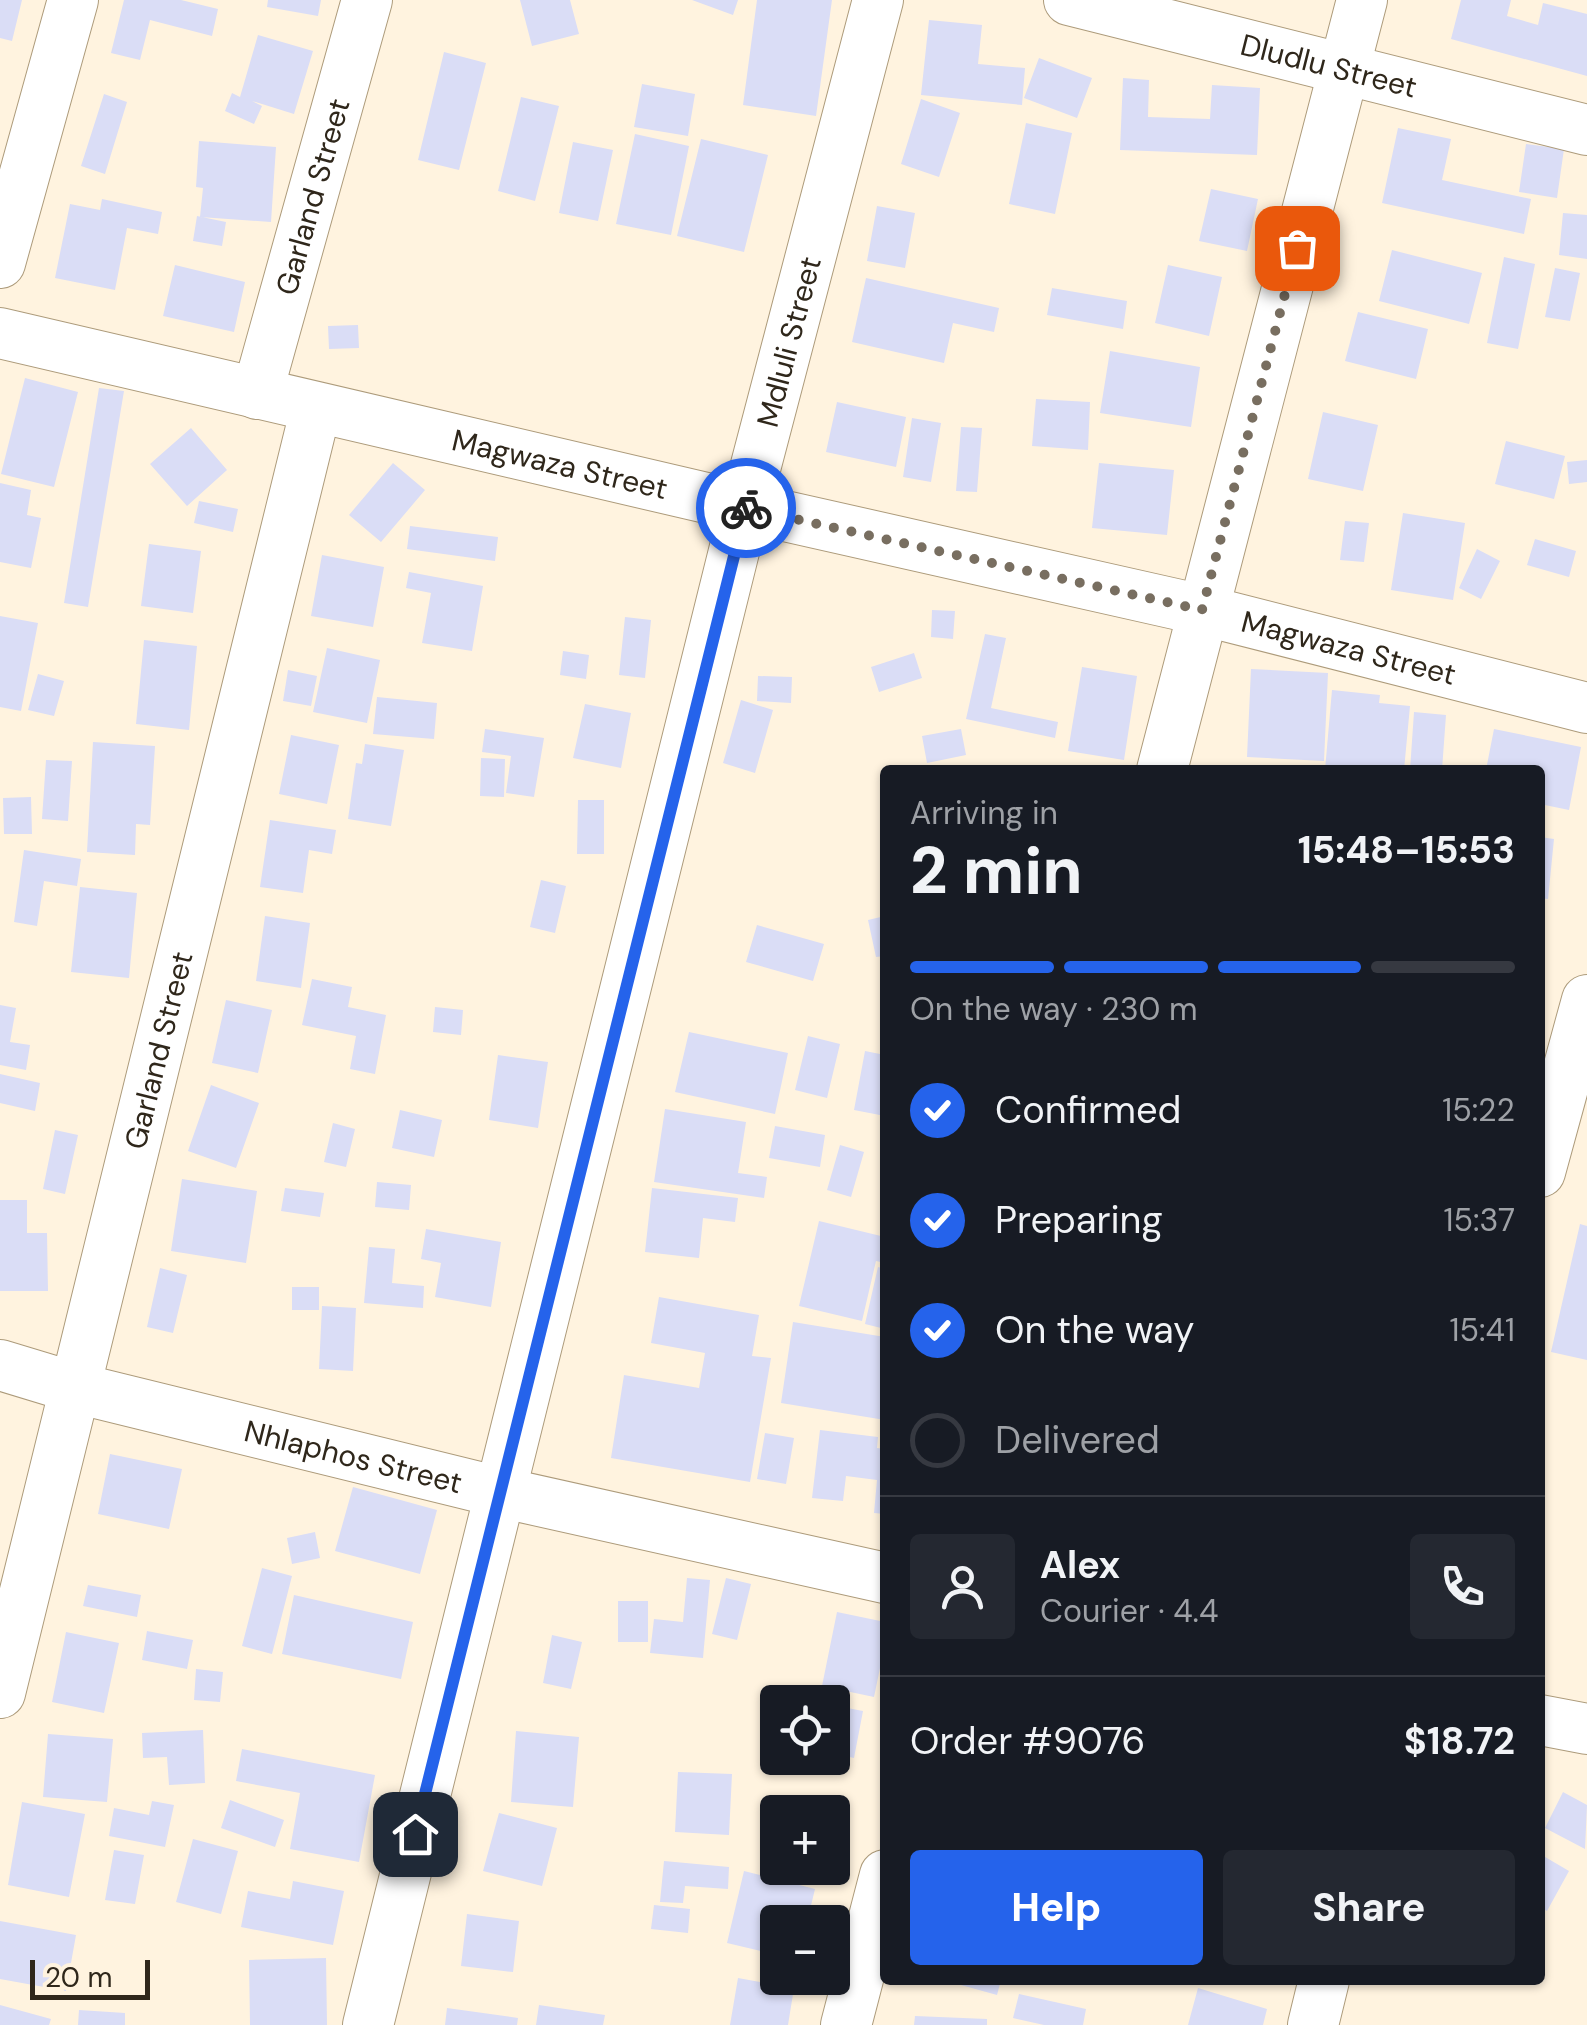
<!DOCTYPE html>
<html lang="en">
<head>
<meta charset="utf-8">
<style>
  body { margin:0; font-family:"DM Sans",sans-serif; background:#242831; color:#f1f3f6; height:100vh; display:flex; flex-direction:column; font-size:38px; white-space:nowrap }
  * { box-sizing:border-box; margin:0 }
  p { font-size:32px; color:#9ea1a6 }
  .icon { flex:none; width:55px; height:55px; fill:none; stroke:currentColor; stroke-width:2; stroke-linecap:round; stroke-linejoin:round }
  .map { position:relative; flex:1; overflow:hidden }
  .drawer { position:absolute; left:880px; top:765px; width:665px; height:1220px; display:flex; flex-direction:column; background:#171b24; border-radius:10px; box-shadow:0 2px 8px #0004 }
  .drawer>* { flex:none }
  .controls { position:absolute; left:760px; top:1685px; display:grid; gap:20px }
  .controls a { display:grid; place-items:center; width:90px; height:90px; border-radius:10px; background:#171b24; box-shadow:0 2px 8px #0004; font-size:50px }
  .scale { position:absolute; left:30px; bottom:25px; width:120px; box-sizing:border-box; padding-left:10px; border:5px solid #2f271b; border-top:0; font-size:28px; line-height:35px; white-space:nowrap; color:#2f271b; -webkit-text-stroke:8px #fff3df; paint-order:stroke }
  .pin { position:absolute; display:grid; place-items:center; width:85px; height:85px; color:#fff; margin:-42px; border-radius:20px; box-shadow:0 5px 15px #0006 }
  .courier { position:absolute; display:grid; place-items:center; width:100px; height:100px; margin:-50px; border:8px solid #2563eb; border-radius:50%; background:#fff; color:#222; box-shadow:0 2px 12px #0007 }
  .headline em { font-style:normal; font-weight:800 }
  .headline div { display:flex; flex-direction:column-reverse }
  .headline { display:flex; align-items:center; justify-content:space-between; height:170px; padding:0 30px }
  h1 { font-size:65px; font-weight:800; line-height:75px }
  .bar { display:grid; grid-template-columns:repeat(4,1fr); gap:15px 10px; align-content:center; height:120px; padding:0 30px }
  .bar i { height:12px; border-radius:8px; background:#363941 }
  .bar .current { background:#2563eb }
  .bar p { grid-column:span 4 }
  .line { display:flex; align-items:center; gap:25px; padding:0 30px; border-top:2px solid #363941 }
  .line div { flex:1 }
  .round { display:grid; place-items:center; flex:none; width:105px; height:105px; border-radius:10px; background:#242831 }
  ol { padding:0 30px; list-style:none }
  li { display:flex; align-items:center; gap:30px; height:110px }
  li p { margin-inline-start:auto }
  li .icon { padding:10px; border-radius:50%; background:#2563eb; color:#fff; stroke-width:4 }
  li:last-child { color:#9ea1a6 }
  li i { width:55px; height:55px; border:5px solid #363941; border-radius:50% }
  .button { display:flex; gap:20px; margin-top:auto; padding:20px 30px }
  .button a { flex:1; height:115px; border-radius:10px; background:#2563eb; color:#fff; font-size:40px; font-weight:800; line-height:115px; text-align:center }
  .button a+a { background:#242831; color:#f1f3f6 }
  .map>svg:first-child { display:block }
</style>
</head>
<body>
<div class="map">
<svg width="1587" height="2025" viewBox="0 0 1587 2025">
  <rect width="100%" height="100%" fill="#fff3df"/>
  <path fill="#daddf6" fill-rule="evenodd" d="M0,0H22L12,41L0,38Z
    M124,0H181L218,9L212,36L150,20L140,60L111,53Z
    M268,0H321L318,16L267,7Z
    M520,0H570L579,34L532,46Z
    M692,0H738L733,15Z
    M757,0H832L816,116L743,105Z
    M1461,0H1511L1507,16L1538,25L1543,3L1587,14V76L1451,39Z
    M929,20L982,25L978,64L1025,68L1022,105L921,95Z
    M258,35L313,51L294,114L252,101L262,106L254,124L225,111L232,93L240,97Z
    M444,52L486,63L459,170L418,160Z
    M1039,58L1092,78L1077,118L1024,98Z
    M1123,78L1149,80L1148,117L1210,119L1212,85L1260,88L1257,155L1120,150Z
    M642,84L695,94L688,136L634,127Z
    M104,94L127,102L105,174L81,166Z
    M521,97L559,106L535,201L498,191Z
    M921,99L960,113L939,177L901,164Z
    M1026,123L1072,133L1055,214L1009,204Z
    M1398,128L1451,139L1442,180L1531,199L1524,234L1382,203Z
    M635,134L689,146L671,235L616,224Z
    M701,139L768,155L744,252L677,236Z
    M199,141L276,147L271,222L200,217L203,188L196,187Z
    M573,142L613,150L598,221L559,213Z
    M1526,144L1564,149L1557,198L1519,192Z
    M1211,189L1258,199L1247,251L1199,241Z
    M102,199L162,212L158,234L127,228L115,290L55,278L70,204L100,210Z
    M877,206L915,213L905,268L867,261Z
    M1563,213L1587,215V259L1559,255Z
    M197,216L226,222L222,246L193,241Z
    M1392,250L1482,273L1469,324L1379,301Z
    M1504,257L1535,264L1518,349L1487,343Z
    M175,265L245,282L234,332L163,316Z
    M1168,265L1222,277L1209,336L1155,323Z
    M1555,268L1580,273L1570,321L1545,317Z
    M866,278L999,308L994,332L953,323L944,363L852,342Z
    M1052,288L1127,301L1123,329L1047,315Z
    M1358,312L1428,329L1416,379L1345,361Z
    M358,325L359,348L329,349L328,326Z
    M1110,351L1200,367L1191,427L1100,413Z
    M25,378L78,392L54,487L1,474Z
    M99,388L124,391L88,607L64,603Z
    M1036,399L1090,402L1088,450L1032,446Z
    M837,402L906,417L896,467L826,452Z
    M1323,412L1378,425L1363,491L1308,479Z
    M912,418L941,423L931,482L903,477Z
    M961,427L982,428L977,492L956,491Z
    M191,428L227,470L187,506L150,464Z
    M1506,441L1565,456L1554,499L1495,484Z
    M1587,460V482L1569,484L1567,462Z
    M393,463L425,490L381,542L349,515Z
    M1099,463L1174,470L1167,535L1092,528Z
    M0,483L31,490L27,515L41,518L31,568L0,562Z
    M199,501L238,509L233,532L194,523Z
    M1403,513L1465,523L1453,600L1391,590Z
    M1345,521L1369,523L1364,562L1340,560Z
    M410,526L498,537L495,561L407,549Z
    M1535,539L1576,551L1569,577L1527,565Z
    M149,544L201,551L193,613L141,606Z
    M1477,549L1500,561L1481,599L1459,588Z
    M322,555L384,567L373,627L311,616Z
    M409,572L483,586L472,651L422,643L431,593L406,588Z
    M932,610L955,611L953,639L931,637Z
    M0,616L38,623L21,711L0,707Z
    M625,617L651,620L645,678L619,675Z
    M985,634L1006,638L991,708L1058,722L1055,738L966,719Z
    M144,640L197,646L189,730L136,724Z
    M327,648L380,660L367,723L313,712Z
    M563,651L589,655L586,679L560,675Z
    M914,653L922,678L879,692L871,667Z
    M1082,667L1137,676L1124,760L1068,751Z
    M1251,669L1328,673L1324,761L1247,757Z
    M288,670L317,676L311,706L283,701Z
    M38,674L64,681L54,716L28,710Z
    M758,676L792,677L791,703L757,701Z
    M1332,690L1380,695L1379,703L1410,706L1404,770H1325Z
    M377,697L437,703L434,739L373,734Z
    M741,700L773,710L755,773L723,763Z
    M585,704L631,713L621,768L573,758Z
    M1414,712L1446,715L1442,770H1410Z
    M485,729L544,738L534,797L506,793L511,756L482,752Z
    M961,729L966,755L927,763L922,736Z
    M1494,729L1581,747L1569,810L1540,804V770H1486Z
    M291,735L339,745L327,804L279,794Z
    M93,742L155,746L150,825L136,824L135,855L87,852Z
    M365,744L404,750L391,826L348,819L356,763L362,764Z
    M481,758L505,759L504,797L480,796Z
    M46,760L72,761L68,821L42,819Z
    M31,797L32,834H4L3,798Z
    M578,800H604V854H577Z
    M270,820L336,830L332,854L309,850L303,893L260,887Z
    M1540,837L1554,839L1548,899L1540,898Z
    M24,850L81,859L77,886L44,881L37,926L14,922Z
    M541,880L566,886L555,933L530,927Z
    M80,887L137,893L129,978L71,972Z
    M265,916L310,923L301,988L256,981Z
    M885,916V956L876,957L868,920Z
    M757,925L824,944L813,981L746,962Z
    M312,979L352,987L348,1007L386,1015L375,1074L350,1069L356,1036L302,1025Z
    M226,1000L272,1010L258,1073L212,1063Z
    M0,1005L16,1008L10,1042L30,1045L26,1070L0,1065Z
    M435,1007L463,1010L461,1035L433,1032Z
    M689,1032L788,1053L775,1114L675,1092Z
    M808,1036L840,1044L827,1098L795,1090Z
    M865,1051L885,1055V1116L854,1110Z
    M498,1055L548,1062L538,1128L489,1120Z
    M0,1074L40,1083L35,1111L0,1103Z
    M211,1085L259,1103L236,1168L188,1151Z
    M665,1109L746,1122L738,1173L767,1177L764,1198L654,1182Z
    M400,1110L442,1120L434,1157L392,1148Z
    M333,1123L355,1129L346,1167L324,1162Z
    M775,1126L825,1135L820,1167L769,1158Z
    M55,1130L78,1135L65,1194L43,1189Z
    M840,1145L864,1152L851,1197L827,1190Z
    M182,1179L257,1191L246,1263L171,1251Z
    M377,1182L411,1185L409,1210L375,1207Z
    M285,1188L324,1193L320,1217L281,1211Z
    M652,1188L738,1198L735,1222L703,1218L699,1258L645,1252Z
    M0,1200H27V1233H47L48,1291H0Z
    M819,1221L885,1237V1263L876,1261L862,1321L799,1306Z
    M1580,1224L1587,1226V1360L1551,1352Z
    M426,1229L501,1242L491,1307L435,1297L441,1263L421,1259Z
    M369,1247L395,1249L392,1283L424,1286L423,1308L364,1303Z
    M878,1267L885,1269V1329L865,1324Z
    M160,1268L187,1275L173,1333L147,1327Z
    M292,1287H319V1310H292Z
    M659,1297L759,1315L752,1356L771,1358L750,1482L611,1458L624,1375L699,1388L705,1353L651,1343Z
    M322,1306L356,1308L353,1371L319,1369Z
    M793,1322L885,1337V1420L781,1403Z
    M820,1430L878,1437L877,1448L885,1449V1514L874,1513L877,1480L846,1476L843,1501L812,1498Z
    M765,1433L794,1438L786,1484L757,1479Z
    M110,1454L182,1469L169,1529L98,1514Z
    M353,1487L437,1510L420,1574L335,1551Z
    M315,1532L320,1558L292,1564L287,1538Z
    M262,1568L292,1576L272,1654L242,1646Z
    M687,1578L710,1580L703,1658L650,1653L654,1619L683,1622Z
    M726,1578L751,1584L737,1640L712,1634Z
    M88,1585L141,1595L137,1617L83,1606Z
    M294,1595L413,1622L401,1679L282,1654Z
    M618,1601H648V1642H618Z
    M837,1612L885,1622V1644L874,1697L822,1686Z
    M147,1631L193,1640L187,1669L142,1660Z
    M66,1632L119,1643L104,1713L52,1702Z
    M552,1635L582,1642L571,1689L543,1683Z
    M196,1669L223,1672L220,1702L194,1700Z
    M832,1705L863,1711L854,1758L832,1753Z
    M203,1730L205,1783L169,1785L167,1757L143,1758L142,1733Z
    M516,1731L579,1737L573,1807L511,1802Z
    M48,1734L113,1739L107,1802L43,1797Z
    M776,1740L778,1758H809L807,1771L771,1764Z
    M242,1749L375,1775L359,1862L290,1849L300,1793L236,1781Z
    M678,1772L732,1774L729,1835L675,1832Z
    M1563,1792L1587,1805L1585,1849L1545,1828Z
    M773,1796L847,1803L841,1879L766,1872ZM778,1812H832V1868H778Z
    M230,1800L284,1820L275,1847L221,1828Z
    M152,1801L174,1805L165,1847L109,1836L114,1808L149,1815Z
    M22,1802L85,1814L69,1897L8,1885Z
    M499,1813L557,1828L542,1886L483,1871Z
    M193,1839L238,1851L221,1914L176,1902Z
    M114,1850L144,1855L135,1904L105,1900Z
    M1540,1854L1569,1871L1547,1911L1540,1907Z
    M664,1861L729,1867L728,1889L685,1886L683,1903L660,1902Z
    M744,1871L815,1889L807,1922H778V1955L727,1943Z
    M293,1881L344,1891L333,1945L241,1927L248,1891L290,1899Z
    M654,1905L690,1909L688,1933L651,1929Z
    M467,1914L519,1921L513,1972L461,1966Z
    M0,1921L76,1935L66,1991L0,1979Z
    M326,1958L327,2025H250L249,1960Z
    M738,1978L794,1988L788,2025H730Z
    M943,1980H1001L997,1995Z
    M1198,1988L1267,2009L1263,2025H1188Z
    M1019,1994L1086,2009L1083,2025H1044L1013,2018Z
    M0,2005L51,2019L49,2025H0Z
    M539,2005L605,2015L603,2025H536Z
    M447,2008L518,2018L517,2025H445Z
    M79,2010L125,2013V2025H78Z
    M915,2016L987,2019V2025H914Z"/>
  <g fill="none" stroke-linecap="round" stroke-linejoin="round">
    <g stroke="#ad9b7b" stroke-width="52">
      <g id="minor">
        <path id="s1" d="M1069,0L1587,130"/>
        <path d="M0,263L73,0"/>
        <path id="s2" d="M0,333L745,507L1202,610L1587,708"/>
        <path id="s3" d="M257,394L367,0"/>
        <path d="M1162,770L1362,0"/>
        <path d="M1540,1172L1587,1000"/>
        <path id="s4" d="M0,1365L76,1388L499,1492L885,1578"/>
        <path id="s5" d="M0,1693L316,408"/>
        <path d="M1540,1720L1587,1729"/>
        <path id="s6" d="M368,2025L745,507L878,0"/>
        <path d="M846,2025L885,1875"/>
        <path d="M1313,2025L1324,1980"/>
      </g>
    </g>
    <use href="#minor" stroke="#fff" stroke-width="50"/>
  </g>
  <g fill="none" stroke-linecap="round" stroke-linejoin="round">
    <path stroke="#786e60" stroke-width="10" stroke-dasharray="0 18" d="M746,508L1202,610L1297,248"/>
    <path stroke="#2563eb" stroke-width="12" d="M415,1834L746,508"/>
  </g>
  <g text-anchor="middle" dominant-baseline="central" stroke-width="9" stroke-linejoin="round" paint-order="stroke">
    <g font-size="30" fill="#2f271b" stroke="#fff3df">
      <text stroke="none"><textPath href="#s1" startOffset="268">Dludlu Street</textPath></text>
      <text stroke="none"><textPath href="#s3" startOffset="205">Garland Street</textPath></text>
      <text stroke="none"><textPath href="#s6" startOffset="1735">Mdluli Street</textPath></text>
      <text stroke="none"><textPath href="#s2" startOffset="575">Magwaza Street</textPath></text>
      <text stroke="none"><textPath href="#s2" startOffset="1385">Magwaza Street</textPath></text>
      <text stroke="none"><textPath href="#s5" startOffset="662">Garland Street</textPath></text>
      <text stroke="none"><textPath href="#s4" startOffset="365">Nhlaphos Street</textPath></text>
    </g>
  </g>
</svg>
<div class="controls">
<a><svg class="icon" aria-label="locate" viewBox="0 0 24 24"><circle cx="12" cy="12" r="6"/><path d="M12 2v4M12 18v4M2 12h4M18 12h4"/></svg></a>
<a>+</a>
<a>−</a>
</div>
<div class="scale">20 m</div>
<div class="pin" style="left:1297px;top:248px;background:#ea580c"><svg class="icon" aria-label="bag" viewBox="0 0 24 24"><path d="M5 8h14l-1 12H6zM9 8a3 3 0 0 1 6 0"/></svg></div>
<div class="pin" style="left:415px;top:1834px;background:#1f2937"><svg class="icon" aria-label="home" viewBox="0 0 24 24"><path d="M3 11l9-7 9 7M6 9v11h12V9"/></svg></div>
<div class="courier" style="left:746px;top:508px"><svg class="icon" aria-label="bike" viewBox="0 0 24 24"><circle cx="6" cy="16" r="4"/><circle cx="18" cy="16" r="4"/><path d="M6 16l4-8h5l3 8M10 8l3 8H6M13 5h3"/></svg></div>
<section class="drawer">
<div class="headline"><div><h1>2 min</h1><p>Arriving in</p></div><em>15:48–15:53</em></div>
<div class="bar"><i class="current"></i><i class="current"></i><i class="current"></i><i></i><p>On the way · 230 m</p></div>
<ol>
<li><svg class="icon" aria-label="check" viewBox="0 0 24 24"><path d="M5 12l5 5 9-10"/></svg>Confirmed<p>15:22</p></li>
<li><svg class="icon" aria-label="check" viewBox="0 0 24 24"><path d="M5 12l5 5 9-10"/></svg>Preparing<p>15:37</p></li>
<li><svg class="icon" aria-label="check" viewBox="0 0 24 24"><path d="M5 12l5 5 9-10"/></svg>On the way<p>15:41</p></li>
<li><i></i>Delivered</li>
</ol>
<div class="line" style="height:180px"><a class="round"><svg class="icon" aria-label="person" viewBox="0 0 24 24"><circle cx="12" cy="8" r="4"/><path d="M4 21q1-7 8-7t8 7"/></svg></a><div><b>Alex</b><p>Courier · 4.4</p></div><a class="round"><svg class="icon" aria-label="phone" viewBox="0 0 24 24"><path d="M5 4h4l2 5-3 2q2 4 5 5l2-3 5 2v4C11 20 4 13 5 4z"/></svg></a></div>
<div class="line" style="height:130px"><div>Order #9076</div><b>$18.72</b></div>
<div class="button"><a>Help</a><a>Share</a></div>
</section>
</div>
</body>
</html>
